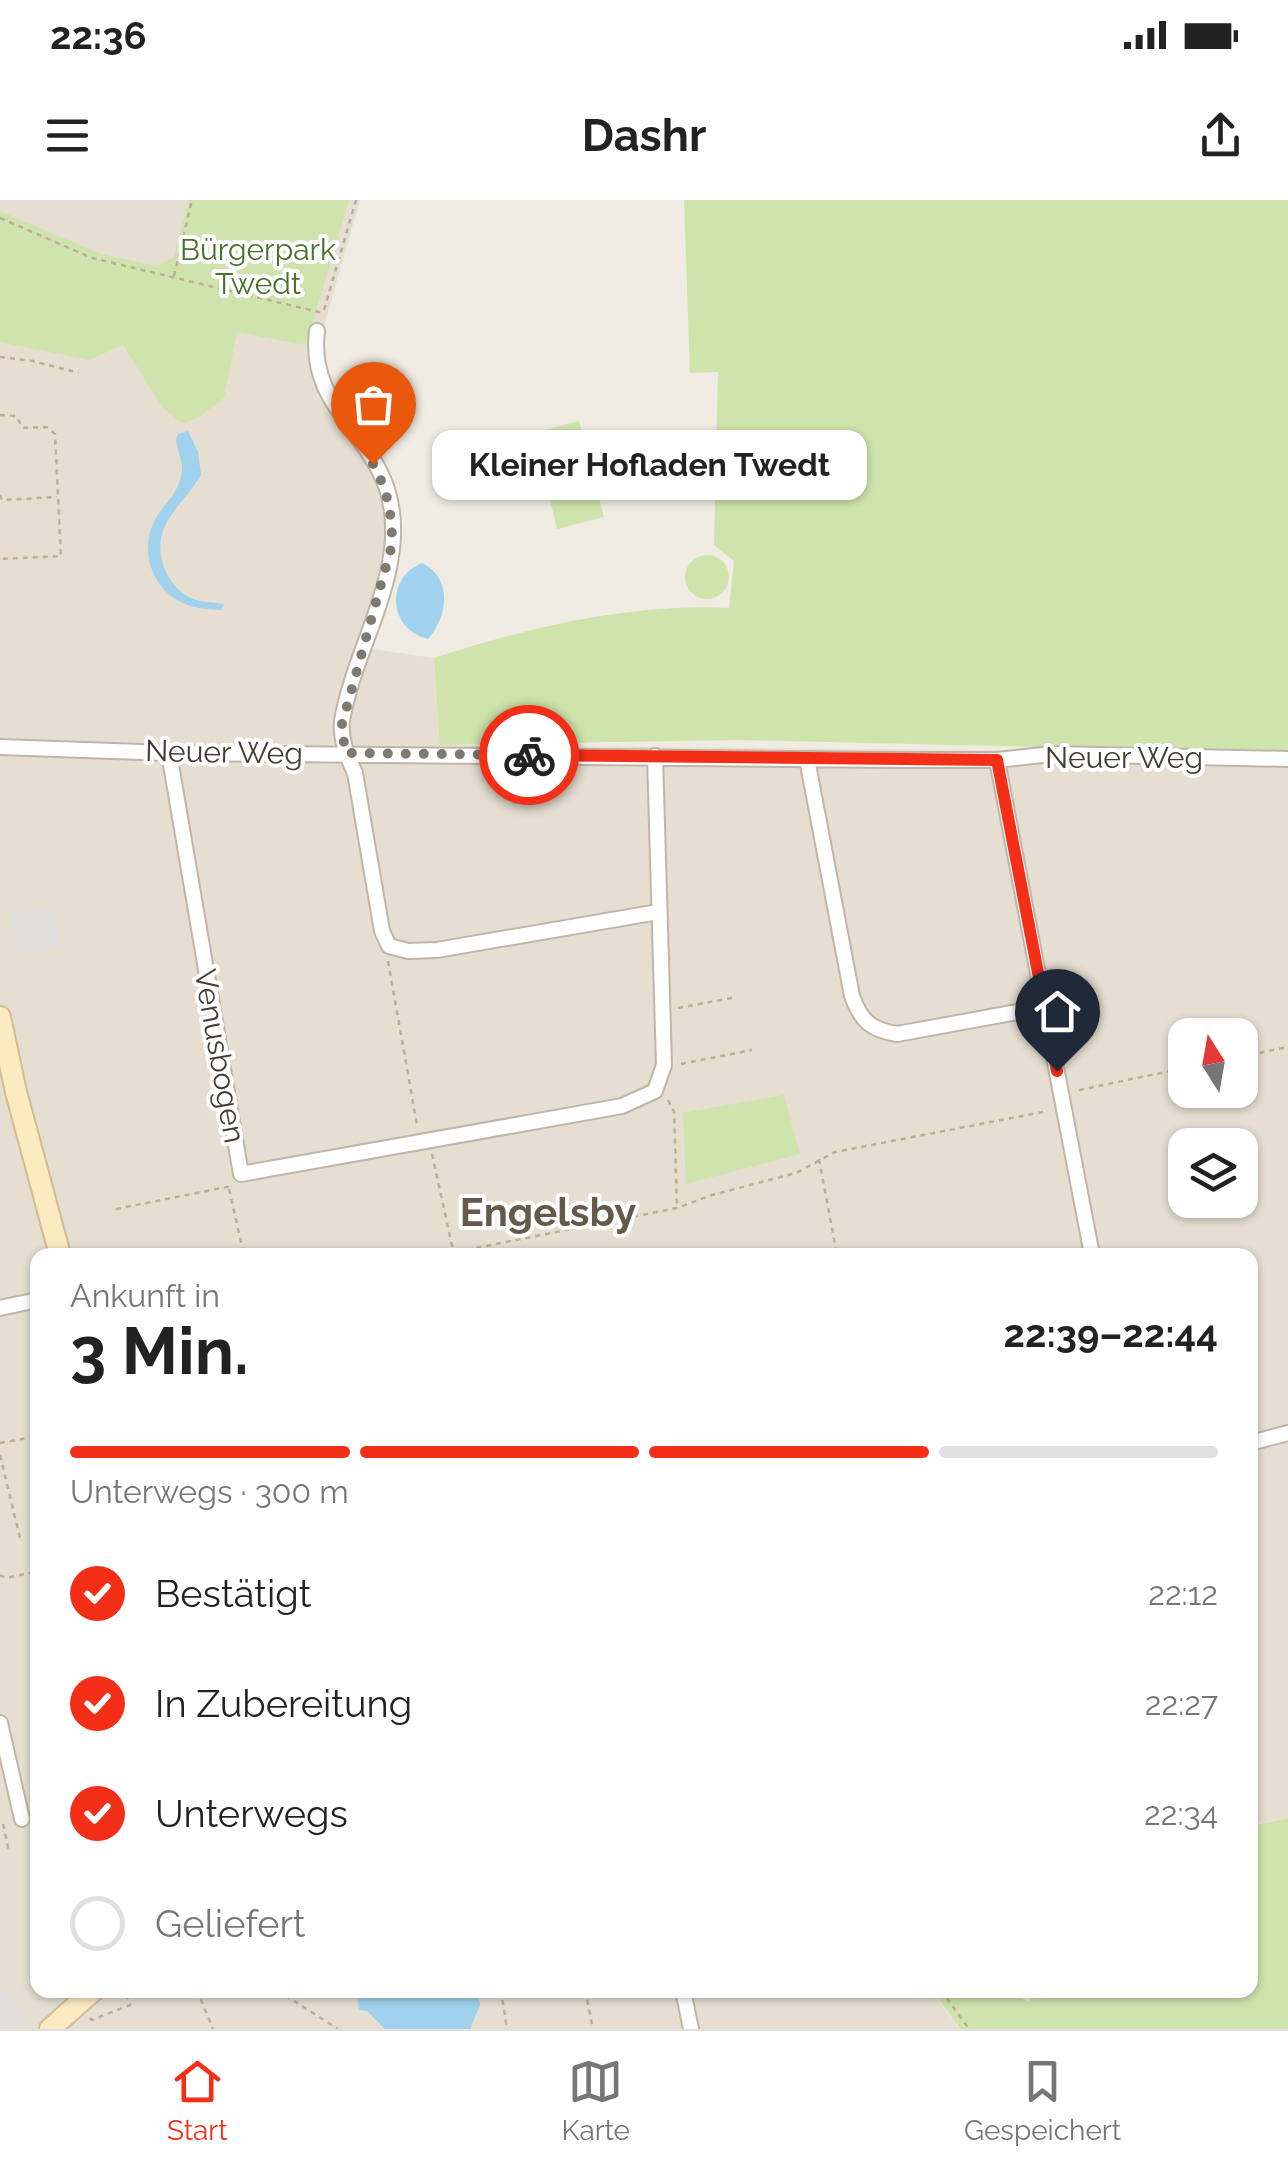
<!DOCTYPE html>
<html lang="de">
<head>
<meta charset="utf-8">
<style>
  body { margin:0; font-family:Raleway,sans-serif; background:#f2f2f2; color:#222; height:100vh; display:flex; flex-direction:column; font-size:38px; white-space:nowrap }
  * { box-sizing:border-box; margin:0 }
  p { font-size:32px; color:#767676 }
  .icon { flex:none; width:55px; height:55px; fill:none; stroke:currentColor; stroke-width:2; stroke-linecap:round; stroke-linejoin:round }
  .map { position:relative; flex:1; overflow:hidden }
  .drawer { position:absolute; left:30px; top:1048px; width:1228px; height:750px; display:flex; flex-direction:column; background:#fff; border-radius:20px; box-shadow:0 2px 8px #0004 }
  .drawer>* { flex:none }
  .needle { width:65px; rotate:349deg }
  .buttons { position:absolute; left:1168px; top:818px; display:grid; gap:20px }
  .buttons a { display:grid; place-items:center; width:90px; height:90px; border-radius:20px; background:#fff; box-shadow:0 2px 8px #0004; font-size:50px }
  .pin { position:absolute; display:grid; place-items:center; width:85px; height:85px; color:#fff; margin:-102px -42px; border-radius:50% 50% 50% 0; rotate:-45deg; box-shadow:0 0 10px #0007 }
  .pin .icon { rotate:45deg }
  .courier { position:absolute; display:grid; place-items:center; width:100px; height:100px; margin:-50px; border:8px solid #f32f18; border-radius:50%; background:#fff; color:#222; box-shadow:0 2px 12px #0007 }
  .bubble { position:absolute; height:70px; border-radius:20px; background:#fff; box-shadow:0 2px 8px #0004; font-size:32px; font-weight:700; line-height:70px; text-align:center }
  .headline em { font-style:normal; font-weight:700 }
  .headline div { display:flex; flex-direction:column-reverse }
  .headline { display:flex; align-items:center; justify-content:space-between; height:170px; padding:0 40px }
  h1 { font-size:65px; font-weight:700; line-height:75px }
  .bar { display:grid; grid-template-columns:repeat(4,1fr); gap:15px 10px; align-content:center; height:120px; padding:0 40px }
  .bar i { height:12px; border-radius:8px; background:#e0e0e0 }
  .bar .current { background:#f32f18 }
  .bar p { grid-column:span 4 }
  ol { padding:0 40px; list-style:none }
  li { display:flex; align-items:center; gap:30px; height:110px }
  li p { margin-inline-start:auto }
  li .icon { padding:10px; border-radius:50%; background:#f32f18; color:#fff; stroke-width:4 }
  li:last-child { color:#767676 }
  li i { width:55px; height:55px; border:5px solid #e0e0e0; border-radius:50% }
  .status { display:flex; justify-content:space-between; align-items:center; height:70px; padding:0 50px; background:#fff; direction:ltr }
  .status svg { height:28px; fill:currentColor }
  header { display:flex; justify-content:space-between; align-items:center; height:130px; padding:0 40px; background:#fff; font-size:45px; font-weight:700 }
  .dock { display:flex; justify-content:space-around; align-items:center; height:140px; border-top:2px solid #e0e0e0; background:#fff; font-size:28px; color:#767676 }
  .dock a { display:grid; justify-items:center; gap:5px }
  .dock .current { color:#f32f18 }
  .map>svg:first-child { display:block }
</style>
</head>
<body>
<div class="status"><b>22:36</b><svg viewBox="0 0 49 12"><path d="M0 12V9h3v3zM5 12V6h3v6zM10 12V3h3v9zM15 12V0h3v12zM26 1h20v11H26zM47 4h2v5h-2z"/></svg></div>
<header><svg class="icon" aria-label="menu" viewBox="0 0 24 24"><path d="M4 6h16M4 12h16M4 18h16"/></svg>Dashr<svg class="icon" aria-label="share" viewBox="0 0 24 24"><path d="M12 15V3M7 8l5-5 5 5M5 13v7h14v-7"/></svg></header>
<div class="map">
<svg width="1288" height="1829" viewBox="0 0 1288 1829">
  <rect width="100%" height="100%" fill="#f1ece3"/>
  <path fill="#e5ded1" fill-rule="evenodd" d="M0,0H360L321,136L323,159L335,195L395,289L399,313L397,359L373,449L434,458L441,545L1288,553V1618L1250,1625V1055H38V1790H931L959,1829H0ZM1185,835H1240V890H1185ZM1185,945H1240V1000H1185Z"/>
  <path fill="#cee4ac" d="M189,0H349L306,145L237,132L224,198L196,219L182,223L163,208L123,145L89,160L0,142V11L101,54L156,66L174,57Z
    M684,0H1288V553L740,540L440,545L434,458C526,428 632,403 729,408L734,361L714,345L718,172L690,173Z
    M579,221L604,317L557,329L534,233Z
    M685 377a22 22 0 1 1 44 0a22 22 0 1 1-44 0Z
    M784,895L800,954L686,984L683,913Z
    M1288,1618V1829H960L932,1790H1013L1011,1793L1029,1802L1037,1790H1250V1626Z"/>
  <path fill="#e1dfdb" d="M54,707L62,746L19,754L11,715Z
    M6,1789L27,1821L12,1829H0V1792Z"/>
  <path fill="#a0d1ed" d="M188,231L198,252L201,275C191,293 173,308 165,326C152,352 167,388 193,399C203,403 214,402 224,404L221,410C208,409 195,409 183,403C153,390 140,353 153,324C160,307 177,296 181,277C185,263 177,253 176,239L178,234Z
    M422,363C453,378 448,416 428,439C387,429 386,377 422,363Z
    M377,1790H477L480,1805L470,1829H385L367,1811L359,1810L357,1794Z"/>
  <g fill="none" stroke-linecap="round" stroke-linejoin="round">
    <g stroke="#bfb6a9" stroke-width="18">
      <path id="street" d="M317,131C308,203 367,229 387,289C412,367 354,446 342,521C340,539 347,557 355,573L382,731L389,746L408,751L437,750L658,712
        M0,547L169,553L894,560H997L1052,554L1288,559
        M169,553L241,974L622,906L655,891L664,865L655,556
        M807,559L852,796C861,821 871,830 897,834L1045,807
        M997,560L1092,1055
        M0,1108L38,1100
        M1250,1243L1288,1233
        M0,1523L22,1619
        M683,1790L691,1829"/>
    </g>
    <g stroke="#d0bd94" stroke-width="24">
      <path id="secondary" d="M0,817L16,892L60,1055
        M50,1829L94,1790"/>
    </g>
    <path stroke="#bdae98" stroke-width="2.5" stroke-dasharray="5 5" stroke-linecap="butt" d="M0,18L92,58L323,113
      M174,76L192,0
      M324,110L356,0
      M0,157L33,161L79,173
      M0,215L16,216L23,228L47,227L55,234L61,356L0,359
      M0,295L2,300L57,297
      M388,761L417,925
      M678,808L737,797
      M1240,857L1288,847
      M681,864L752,850
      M1079,890L1185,868
      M668,900L674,912L677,1006
      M432,954L454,1055
      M819,959L837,1055
      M229,989L244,1055
      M116,1009L232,986
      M458,1055L466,1050L677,1008L712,995L796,973L835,952L1048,911
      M0,1243L38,1236
      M0,1255L20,1338
      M0,1375L6,1378L34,1372
      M3,1624L9,1652
      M197,1790L213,1829
      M277,1790L338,1829
      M501,1790L507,1829
      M585,1790L593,1829
      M941,1790L969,1829
      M90,1818L92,1820L130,1805L124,1790"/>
    <use href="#street" stroke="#fff" stroke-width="14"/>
    <use href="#secondary" stroke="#fcebc1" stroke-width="20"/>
  </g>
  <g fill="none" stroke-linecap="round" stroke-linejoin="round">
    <path stroke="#7f7a71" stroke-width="10" stroke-dasharray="0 18" d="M373,264C388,291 392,314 392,345L342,524L345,553L529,555"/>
    <path stroke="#f32f18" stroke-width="12" d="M529,555L997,560L1057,871"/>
  </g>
  <g text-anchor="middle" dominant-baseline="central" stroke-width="8" stroke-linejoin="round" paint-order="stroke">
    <g font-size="30" fill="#487129" stroke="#fff">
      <text x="258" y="49">Bürgerpark<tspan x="258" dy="34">Twedt</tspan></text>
    </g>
    <g font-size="30" fill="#423c33" stroke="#fff">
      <text transform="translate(224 552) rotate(1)">Neuer Weg</text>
      <text x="1124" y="557">Neuer Weg</text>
      <text transform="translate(220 856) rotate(80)">Venusbogen</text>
    </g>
    <g font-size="40" font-weight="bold" fill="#65594b" stroke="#fff">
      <text x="548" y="1011">Engelsby</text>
    </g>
  </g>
</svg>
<div class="buttons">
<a><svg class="needle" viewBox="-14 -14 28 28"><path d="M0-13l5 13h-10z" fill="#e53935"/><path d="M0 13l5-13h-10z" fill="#767676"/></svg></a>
<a><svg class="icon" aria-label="layers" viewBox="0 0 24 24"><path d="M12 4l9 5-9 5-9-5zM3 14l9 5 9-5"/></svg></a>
</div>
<div class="pin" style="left:373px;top:264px;background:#ea580c"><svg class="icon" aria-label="bag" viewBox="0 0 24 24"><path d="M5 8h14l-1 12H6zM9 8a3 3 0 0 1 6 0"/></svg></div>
<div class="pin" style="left:1057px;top:871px;background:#1f2937"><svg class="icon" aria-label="home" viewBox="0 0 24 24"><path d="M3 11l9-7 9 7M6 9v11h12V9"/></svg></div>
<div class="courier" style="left:529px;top:555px"><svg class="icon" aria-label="bike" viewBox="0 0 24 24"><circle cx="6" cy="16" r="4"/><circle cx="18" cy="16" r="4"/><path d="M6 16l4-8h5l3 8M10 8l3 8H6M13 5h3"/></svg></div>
<div class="bubble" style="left:432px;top:230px;width:435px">Kleiner Hofladen Twedt</div>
<section class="drawer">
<div class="headline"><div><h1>3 Min.</h1><p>Ankunft in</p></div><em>22:39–22:44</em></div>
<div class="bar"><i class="current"></i><i class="current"></i><i class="current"></i><i></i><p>Unterwegs · 300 m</p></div>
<ol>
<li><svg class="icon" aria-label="check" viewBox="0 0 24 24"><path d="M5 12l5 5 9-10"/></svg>Bestätigt<p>22:12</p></li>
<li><svg class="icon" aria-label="check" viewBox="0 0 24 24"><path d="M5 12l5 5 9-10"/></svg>In Zubereitung<p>22:27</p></li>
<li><svg class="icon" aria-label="check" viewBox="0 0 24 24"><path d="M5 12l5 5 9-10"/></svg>Unterwegs<p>22:34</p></li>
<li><i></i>Geliefert</li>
</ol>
</section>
</div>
<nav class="dock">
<a class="current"><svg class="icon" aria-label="home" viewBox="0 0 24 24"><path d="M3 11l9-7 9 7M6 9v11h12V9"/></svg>Start</a>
<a><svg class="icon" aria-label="map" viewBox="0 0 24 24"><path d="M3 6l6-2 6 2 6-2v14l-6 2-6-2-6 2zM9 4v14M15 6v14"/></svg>Karte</a>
<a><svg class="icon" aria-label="saved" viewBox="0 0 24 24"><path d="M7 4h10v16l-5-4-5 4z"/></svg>Gespeichert</a>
</nav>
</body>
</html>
